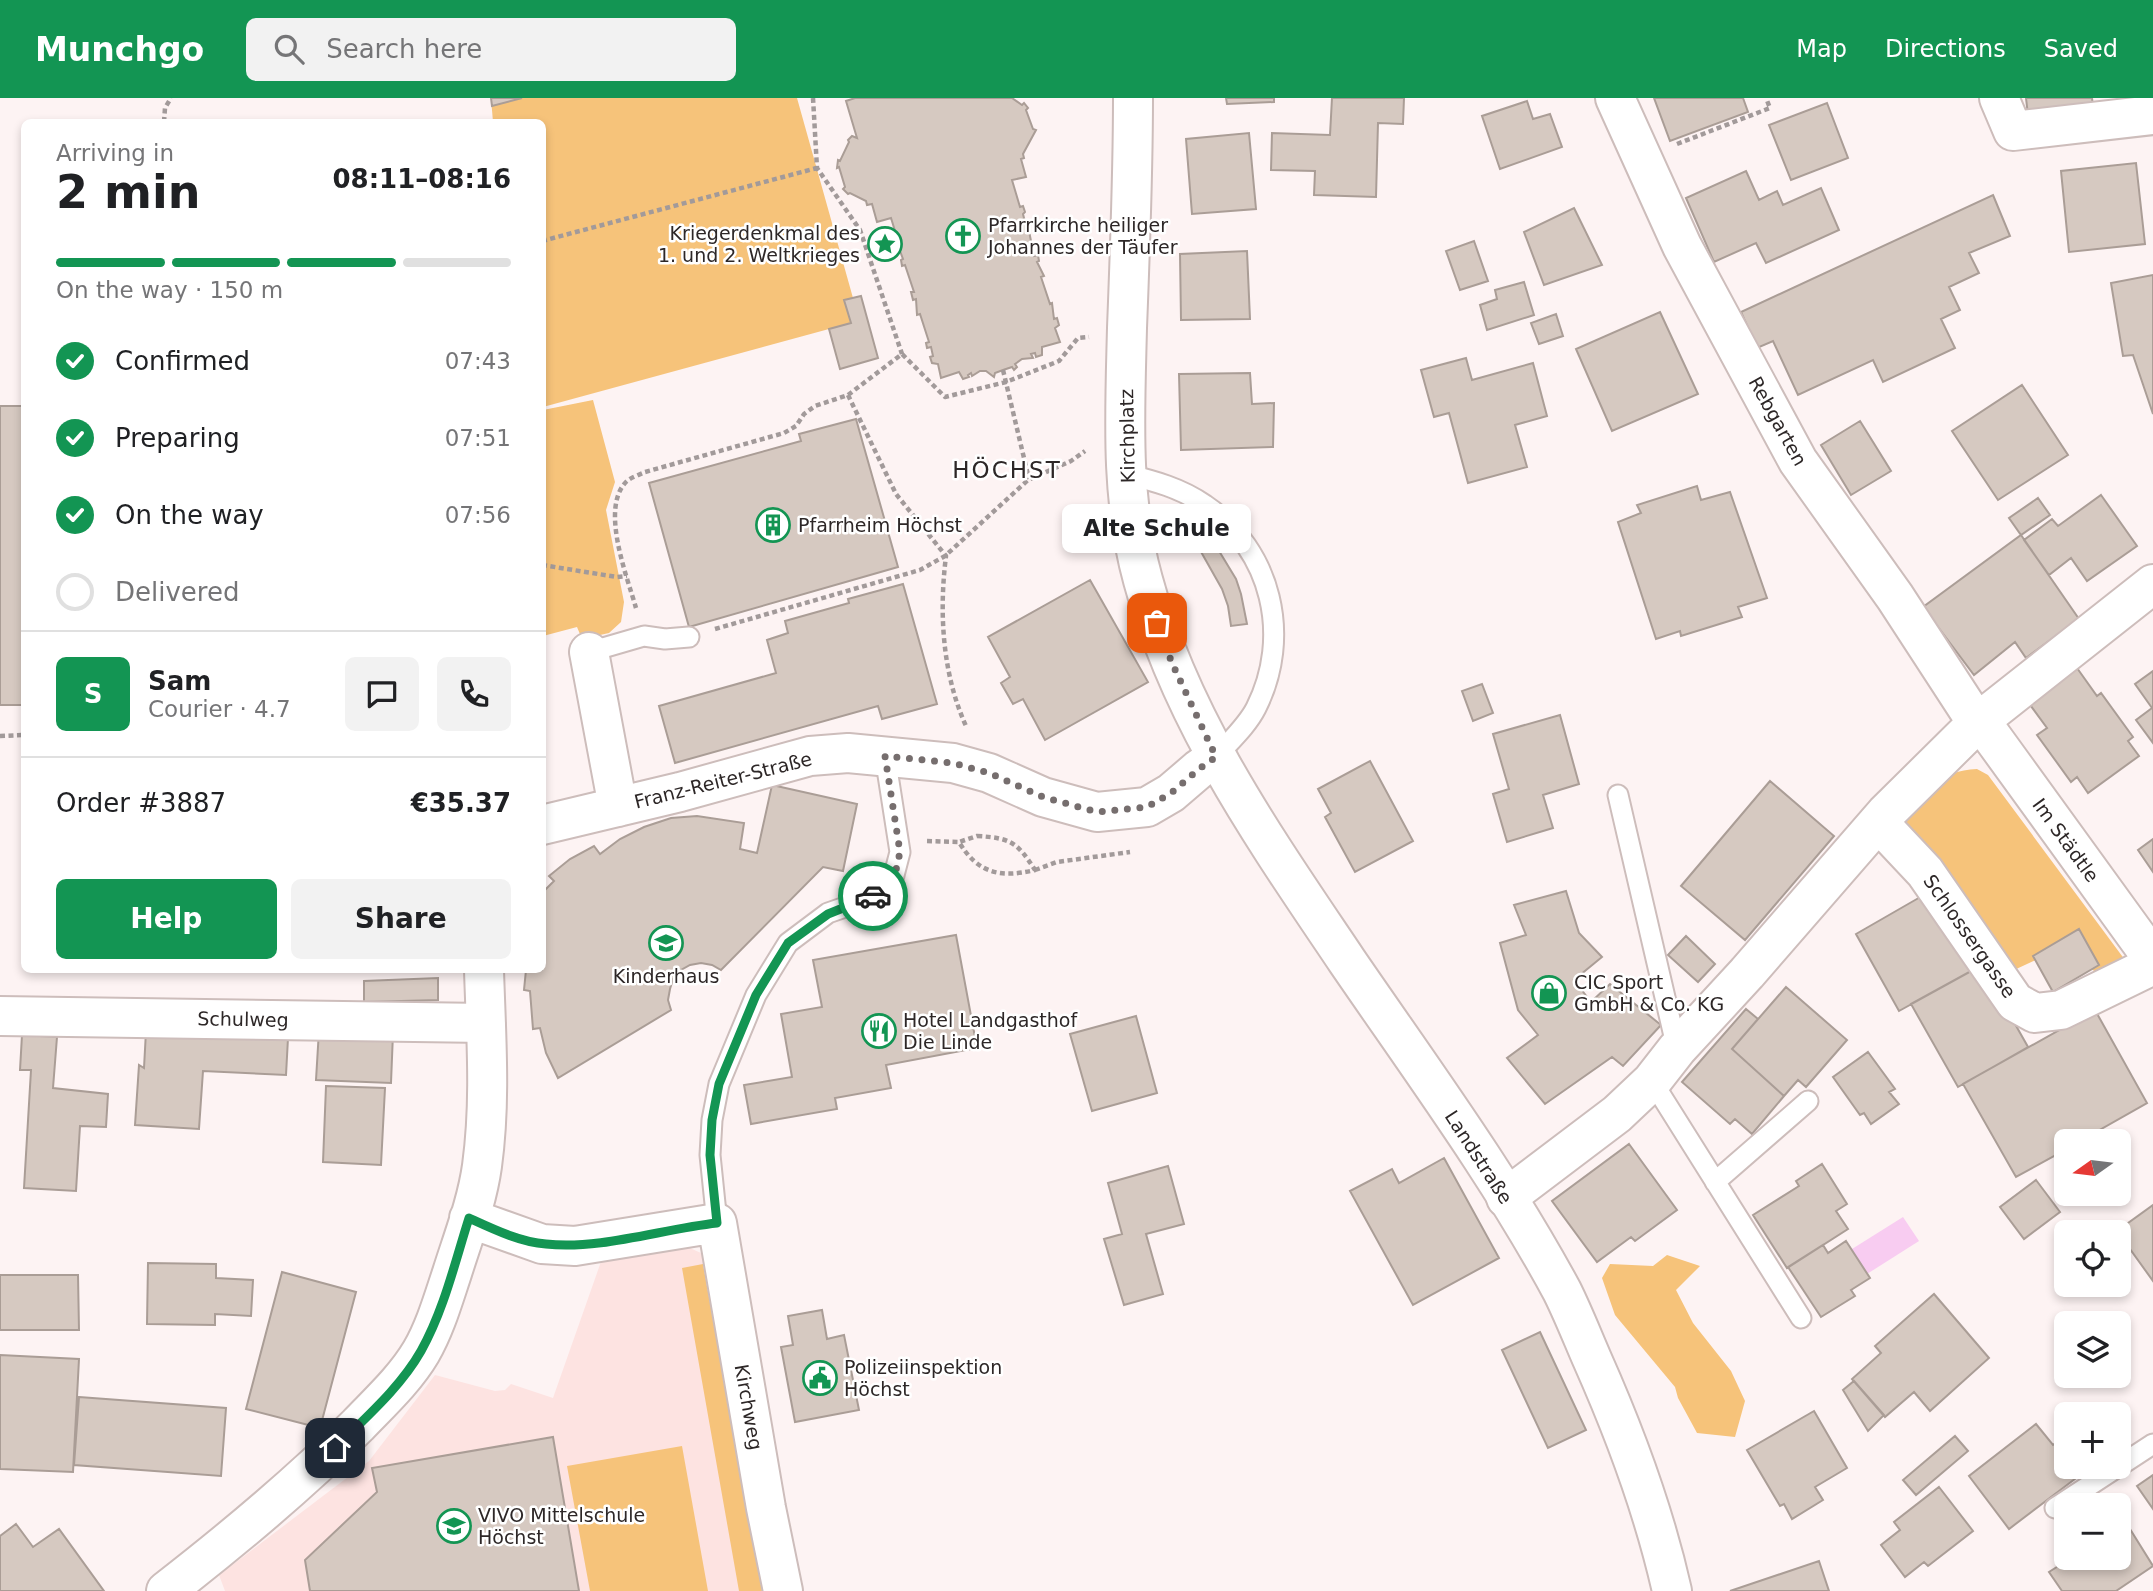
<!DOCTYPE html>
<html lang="en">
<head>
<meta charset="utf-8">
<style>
  body { margin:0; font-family:"DejaVu Sans",sans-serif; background:#f2f2f2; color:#202124; height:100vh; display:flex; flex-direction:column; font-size:26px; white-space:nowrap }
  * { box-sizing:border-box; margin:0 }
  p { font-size:23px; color:#757577 }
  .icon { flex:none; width:38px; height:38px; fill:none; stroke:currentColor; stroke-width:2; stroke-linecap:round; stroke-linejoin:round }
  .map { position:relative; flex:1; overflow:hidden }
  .drawer { position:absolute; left:21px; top:21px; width:525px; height:854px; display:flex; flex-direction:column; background:#fff; border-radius:10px; box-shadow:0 4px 10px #0003 }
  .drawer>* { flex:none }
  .needle { width:46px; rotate:256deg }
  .controls { position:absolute; left:2054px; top:1031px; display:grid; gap:14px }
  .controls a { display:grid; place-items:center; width:77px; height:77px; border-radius:10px; background:#fff; box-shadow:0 4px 10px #0003; font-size:35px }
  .pin { position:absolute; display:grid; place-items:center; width:60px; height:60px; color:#fff; margin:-30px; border-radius:14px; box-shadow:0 4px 10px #0006 }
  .courier { position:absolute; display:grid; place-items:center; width:70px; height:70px; margin:-35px; border:5px solid #139553; border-radius:50%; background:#fff; color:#222; box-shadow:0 2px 9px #0007 }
  .bubble { position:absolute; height:49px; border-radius:10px; background:#fff; box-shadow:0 4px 10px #0003; font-size:23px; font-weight:600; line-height:49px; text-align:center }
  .overview em { font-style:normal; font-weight:600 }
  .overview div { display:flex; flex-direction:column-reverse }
  .overview { display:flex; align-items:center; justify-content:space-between; height:119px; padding:0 35px }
  h1 { font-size:46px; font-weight:600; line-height:52px }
  .bar { display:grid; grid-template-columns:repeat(4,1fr); gap:10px 7px; align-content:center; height:84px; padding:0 35px }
  .bar i { height:9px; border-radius:5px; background:#e0e0e0 }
  .bar .current { background:#139553 }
  .bar p { grid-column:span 4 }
  .line { display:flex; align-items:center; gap:18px; padding:0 35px; border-top:2px solid #e0e0e0 }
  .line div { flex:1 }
  .round { display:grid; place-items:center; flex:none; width:74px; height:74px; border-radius:10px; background:#f2f2f2 }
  ol { padding:0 35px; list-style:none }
  li { display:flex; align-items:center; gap:21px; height:77px }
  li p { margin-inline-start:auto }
  li .icon { padding:7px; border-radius:50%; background:#139553; color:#fff; stroke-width:4 }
  li:last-child { color:#757577 }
  li i { width:38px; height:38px; border:4px solid #e0e0e0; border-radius:50% }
  .action { display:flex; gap:14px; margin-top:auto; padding:14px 35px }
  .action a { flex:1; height:80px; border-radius:10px; background:#139553; color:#fff; font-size:28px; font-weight:600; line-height:80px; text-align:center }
  .action a+a { background:#f2f2f2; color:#202124 }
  header { display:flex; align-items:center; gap:42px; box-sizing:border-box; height:98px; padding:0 35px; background:#139553; color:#fff }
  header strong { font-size:33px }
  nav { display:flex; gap:38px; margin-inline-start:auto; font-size:24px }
  .search { width:490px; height:63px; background:#f2f2f2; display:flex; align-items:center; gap:18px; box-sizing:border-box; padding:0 24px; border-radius:10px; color:#757577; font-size:26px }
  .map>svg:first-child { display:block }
</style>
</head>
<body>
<header>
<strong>Munchgo</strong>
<div class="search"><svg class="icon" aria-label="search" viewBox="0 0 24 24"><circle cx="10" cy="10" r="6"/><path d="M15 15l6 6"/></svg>Search here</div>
<nav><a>Map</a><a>Directions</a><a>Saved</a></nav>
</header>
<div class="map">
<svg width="2153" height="1493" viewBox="0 0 2153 1493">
  <rect width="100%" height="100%" fill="#fdf3f3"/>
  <path fill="#fde3e1" d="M681,1146L701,1155L708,1168L768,1493H225L219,1477L369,1363L435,1277L495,1293L505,1292L511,1286L553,1300L603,1158Z"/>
  <path fill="#f6c37a" d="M491,0H797L853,200L844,202L851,225L543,309L542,24H493Z
    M593,302L615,384L606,412L624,504L621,524L609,535L582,541L577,529L543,538V312Z
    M1977,671L1988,677L2125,862L2096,874L2059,851L2012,873L1911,741L1904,722C1928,696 1939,672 1977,671Z
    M1667,1157L1700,1168L1676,1192L1693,1225L1731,1273L1745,1303L1735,1339L1697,1335L1678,1300L1675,1289L1615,1217L1602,1180L1610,1166L1653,1168Z
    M703,1166L762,1493H739L682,1170Z
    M682,1348L708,1493H590L567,1368Z"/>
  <path fill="#f8ccf1" d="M1903,1119L1919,1143L1867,1176L1852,1151Z"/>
  <path fill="#d6c9c1" stroke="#aa9d96" stroke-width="2" d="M491,0H522L492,8Z
    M855,0H1012L1022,7L1024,5L1028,10L1026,12L1033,31L1036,32L1023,56L1024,60L1021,61L1026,79L1012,82L1020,109L1023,108L1025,114L1023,116L1025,124L1027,123L1034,158L1038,157L1039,163L1037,164L1044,178L1041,179L1050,206L1052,205L1054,221L1057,220L1059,227L1055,230L1060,244L1042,249V257L1036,259L1035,255L1031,256L1033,260L1022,261L1015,266L1017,269L1014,272L1012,269L1003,272L995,275L994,279L986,273H980L972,278L971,275L968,277L969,279L963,281L959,274L941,280L938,266L932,265L930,259L933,258L931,249L927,250L926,245L929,244L920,216L917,217L916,201L913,202L911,194H914L905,167L902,168L901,162L903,161L900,153H898L896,147L899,146L891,120L877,124L872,106L867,107L866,103L850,95L848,96L843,91L845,89L839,69L837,70L838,62L840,63L849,44L848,42L852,38L857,40L846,3Z
    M1226,0H1274V4L1227,6Z
    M1332,0H1404L1403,26L1378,25L1376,99L1314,97L1315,73L1271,72L1272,35L1330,37Z
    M1654,0H1743L1748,14L1670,43Z
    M2026,0H2092L2093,8L2028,17Z
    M1527,3L1533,21L1550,16L1562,49L1500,71L1482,18Z
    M1827,5L1848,60L1791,82L1769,27Z
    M1249,35L1256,111L1192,116L1186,41Z
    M2136,65L2145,146L2069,154L2061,73Z
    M1746,73L1759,102L1777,93L1783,107L1821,90L1839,132L1766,165L1756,145L1714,164L1686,100Z
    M1993,97L2010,138L1969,155L1979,175L1949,189L1960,212L1941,221L1955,250L1883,284L1873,262L1798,297L1773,243L1757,250L1741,214Z
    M1574,110L1602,167L1544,187L1524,134Z
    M1474,143L1488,183L1460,192L1446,153Z
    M1247,153L1250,221L1181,222L1180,156Z
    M2153,177V316L2133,257L2123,258L2111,185Z
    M1524,184L1534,217L1487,232L1480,207L1497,201L1495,192Z
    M861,198L878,260L840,271L829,231L851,225L844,202Z
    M1660,214L1698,296L1612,333L1576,251Z
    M1556,216L1563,238L1539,246L1531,225Z
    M1466,260L1472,282L1533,265L1547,318L1515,327L1527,369L1468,385L1449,315L1434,319L1421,272Z
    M1250,275L1252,306L1274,305L1273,349L1181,352L1179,276Z
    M2022,287L2068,357L1998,402L1952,333Z
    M0,308H24V607H0Z
    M856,321L898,469L689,529L649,385L801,343L799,336Z
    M1860,323L1891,373L1851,397L1821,347Z
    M1697,388L1701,402L1730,394L1767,500L1738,509L1742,519L1681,538L1680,533L1656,541L1618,424L1641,415L1637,407Z
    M2101,397L2137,448L2087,483L2071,460L2049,477L2024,442L2052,421L2058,428Z
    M2038,400L2050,417L2021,437L2009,420Z
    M2021,437L2079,521L2026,560L2015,544L1974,577L1923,509Z
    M1213,443L1236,481L1241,496L1247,526L1231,528L1228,508L1222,491L1200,452Z
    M1090,482L1148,584L1045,642L1023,601L1013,606L1001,585L1010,579L988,539Z
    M903,486L937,606L882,621L878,608L675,665L659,608L776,575L767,542L788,535L785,523L849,505L848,501Z
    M2077,570L2097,598L2101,595L2133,639L2128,643L2139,658L2088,695L2077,679L2071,684L2037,637L2047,630L2028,604Z
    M2153,573V645L2136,622L2152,610L2135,586Z
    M1482,586L1493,615L1473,623L1462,593Z
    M1560,617L1579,686L1543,697L1553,730L1507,744L1493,696L1509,691L1493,636Z
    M1370,663L1413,743L1355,774L1325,719L1331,715L1318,691Z
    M1770,683L1834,738L1745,842L1681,788Z
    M772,687L857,706L843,773L823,769L721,872L712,867L701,865L690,867L681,872L673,881L670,891L668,902L671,912L558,980L546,955L540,930L533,931L530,893L524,892L526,872H542V795L554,783L549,778L570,761L594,748L600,756L620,741L644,729L671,720L697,718L744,725L740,751L757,755Z
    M2153,741V774L2138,752Z
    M1566,793L1579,835L1602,859L1574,882L1591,904L1610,886L1661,927L1623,968L1612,959L1545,1006L1507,960L1538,937L1518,912L1500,845L1526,837L1514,807Z
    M1929,794L1973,872L1899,913L1856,836Z
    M2079,831L2099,867L2053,894L2033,858Z
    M956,837L977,950L886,967L891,990L835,1000L837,1011L751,1026L744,987L792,979L781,916L822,909L813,862Z
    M1686,838L1715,866L1698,884L1668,857Z
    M1980,864L2028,949L1958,989L1911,906L1973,872Z
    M438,880V902L364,904V883Z
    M1786,889L1847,942L1806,989L1798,982L1784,998L1732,951Z
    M1746,911L1758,921L1732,951L1784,998L1752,1036L1735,1021L1730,1026L1682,984Z
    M2095,912L2147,1005L2080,1043H2067V1051L2016,1079L1963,986Z
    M1136,918L1157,995L1092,1013L1070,936Z
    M319,932L393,935L391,985L316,982Z
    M146,933L288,940L286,977L203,973L199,1031L135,1027L139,967L144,970Z
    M22,937L57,939L53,990L108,996L106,1029L80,1028L76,1093L24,1090L31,972H20Z
    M1868,954L1895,991L1889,994L1899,1006L1871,1026L1864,1015L1860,1017L1833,979Z
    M326,988L385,990L381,1067L323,1064Z
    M1629,1046L1677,1112L1635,1143L1631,1139L1597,1164L1552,1103Z
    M1444,1060L1499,1160L1413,1207L1350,1093L1392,1071L1399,1085Z
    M1822,1066L1847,1106L1836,1113L1848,1131L1787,1170L1753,1117L1799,1088L1796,1083Z
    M1168,1068L1184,1126L1146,1136L1163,1196L1124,1207L1104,1141L1122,1136L1108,1085Z
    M2036,1082L2060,1114L2024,1141L2000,1109Z
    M2153,1107V1183L2117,1133Z
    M1846,1143L1870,1180L1851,1192L1855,1198L1821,1219L1788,1169L1823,1147L1828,1155Z
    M148,1165L216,1166V1180L253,1182L251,1218L215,1216V1227L147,1226Z
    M282,1174L356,1194L320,1330L246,1311Z
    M0,1177H78L79,1232H0Z
    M1934,1196L1989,1260L1930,1313L1914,1294L1885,1319L1852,1281L1881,1255L1875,1248Z
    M822,1212L827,1241L844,1237L859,1312L795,1324L781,1249L793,1247L788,1218Z
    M1540,1234L1586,1332L1548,1350L1502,1252Z
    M0,1257L79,1261L73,1374L0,1371Z
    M1854,1283L1884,1317L1868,1333L1843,1292Z
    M79,1299L226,1310L221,1378L74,1367Z
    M1814,1313L1847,1370L1815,1389L1823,1402L1792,1421L1784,1406L1780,1408L1747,1352Z
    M2036,1326L2053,1347L2064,1339L2067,1343V1368H2086L2088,1371L2009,1431L1969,1378Z
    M1955,1338L1968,1353L1916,1397L1903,1382Z
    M553,1339L579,1493H310L305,1462L377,1394L372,1370Z
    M2153,1377V1411L2137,1388Z
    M1939,1389L1973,1433L1928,1468L1924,1464L1905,1479L1881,1447L1900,1432L1894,1424Z
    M2125,1423L2153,1468L2116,1493H2062L2049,1474L2071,1460H2119V1427Z
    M16,1426L33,1449L59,1431L104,1493H0V1438Z
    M1819,1463L1829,1493H1730Z"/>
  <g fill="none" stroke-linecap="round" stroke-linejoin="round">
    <g stroke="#cdbdbb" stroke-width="23">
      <path id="lane" d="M1126,376C1154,383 1181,390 1205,407C1272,452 1292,539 1256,610C1247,628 1229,644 1216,659
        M589,554L644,538L665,541L689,539
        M1618,697L1677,951
        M1652,983L1801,1220
        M1715,1084L1808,1003
        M717,1125L710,1057L712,1022L719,986L756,897L788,845L828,815L871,800L893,781L900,754L885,658
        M2055,1410L2153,1346"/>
    </g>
    <g stroke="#cdbdbb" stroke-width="42">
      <path id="street" d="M1615,0L1682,148L1798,363L1895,499L1977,625L1990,636L2153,861
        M1999,0L2013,33L2153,17
        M589,554L618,709
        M1878,724L1925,774L2015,904L2035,915L2061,912L2153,867
        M542,727L680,694L810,658L848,655L953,665L989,675L1043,699L1097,714L1147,709L1171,695L1199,671L1216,659
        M0,918L486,925
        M1506,1100L1617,1016L1652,983L1677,951L1747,875L1886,715L1977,625L2153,486
        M469,1120L542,1146L575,1148L717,1125L766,1410L783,1493
        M166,1493C233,1441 298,1387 358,1327C380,1304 405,1281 421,1254C435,1230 443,1202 452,1175C463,1140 477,1104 482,1068C491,1003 486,937 484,872"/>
    </g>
    <g stroke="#cdbdbb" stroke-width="42">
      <path id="secondary" d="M1133,0C1133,77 1130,153 1127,230C1125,314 1120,400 1143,482C1181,623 1267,744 1347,863C1421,971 1500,1078 1562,1193C1573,1215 1582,1238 1592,1261C1625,1335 1654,1413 1672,1493"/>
    </g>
    <path stroke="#a29a9a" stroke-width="4.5" stroke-dasharray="5 3.5" stroke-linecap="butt" d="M813,0L817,70L860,132L902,256
      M164,24L165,10L171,0
      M1677,46L1770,10L1766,0
      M542,143L817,70
      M1003,272L1029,381
      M848,297L896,396L946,458C939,514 942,575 966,628
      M542,467L617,479L627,478
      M636,510C627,478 600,411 626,384C631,379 639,377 645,374L784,335L796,328L804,316L815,308L848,297L902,256L945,299L1006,284L1059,263L1078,240L1089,239
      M715,531L920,472L945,458L1028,382L1071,363L1085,353
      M0,638L24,637
      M977,738C1011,740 1017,744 1035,772C1001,780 978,776 959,744Z
      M927,743L959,744
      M1035,772L1057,764L1130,754"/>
    <use href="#lane" stroke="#fff" stroke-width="19"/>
    <use href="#street" stroke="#fff" stroke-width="38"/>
    <use href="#secondary" stroke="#fff" stroke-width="38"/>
  </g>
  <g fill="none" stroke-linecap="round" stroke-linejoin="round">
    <path stroke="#766e6e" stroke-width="7" stroke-dasharray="0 12.6" d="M873,798L894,781L900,754L885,658L953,665L989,675L1043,699L1097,714L1147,709L1171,695L1199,671L1216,659L1172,565L1157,525"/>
    <path stroke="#139553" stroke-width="9" d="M335,1350C365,1320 400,1290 421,1253C444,1212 455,1164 469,1120C493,1131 520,1144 546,1146C600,1152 662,1131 717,1125L710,1057L712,1022L719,986L756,897L788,845L828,816L873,798"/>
  </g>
  <defs>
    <g id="church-ring" transform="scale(1.75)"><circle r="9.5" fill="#fff" stroke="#139553" stroke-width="1.5"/><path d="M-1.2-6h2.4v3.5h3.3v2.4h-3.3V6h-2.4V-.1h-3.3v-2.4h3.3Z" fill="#139553"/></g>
    <g id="sight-ring" transform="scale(1.75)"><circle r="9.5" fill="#fff" stroke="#139553" stroke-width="1.5"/><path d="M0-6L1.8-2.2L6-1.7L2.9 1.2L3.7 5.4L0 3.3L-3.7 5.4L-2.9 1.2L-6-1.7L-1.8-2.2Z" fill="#139553"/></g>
    <g id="building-ring" transform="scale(1.75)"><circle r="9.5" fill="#fff" stroke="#139553" stroke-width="1.5"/><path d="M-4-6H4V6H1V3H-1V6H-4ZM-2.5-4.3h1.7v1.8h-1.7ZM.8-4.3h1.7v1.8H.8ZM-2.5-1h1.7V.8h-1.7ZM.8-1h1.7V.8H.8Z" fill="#139553"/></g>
    <g id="school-ring" transform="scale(1.75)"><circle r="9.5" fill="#fff" stroke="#139553" stroke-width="1.5"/><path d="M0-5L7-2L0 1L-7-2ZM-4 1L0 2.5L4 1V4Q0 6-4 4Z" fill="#139553"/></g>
    <g id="shop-ring" transform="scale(1.75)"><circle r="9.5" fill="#fff" stroke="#139553" stroke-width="1.5"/><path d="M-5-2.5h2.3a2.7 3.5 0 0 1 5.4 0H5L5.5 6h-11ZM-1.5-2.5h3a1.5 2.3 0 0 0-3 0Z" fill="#139553"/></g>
    <g id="restaurant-ring" transform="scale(1.75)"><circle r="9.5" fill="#fff" stroke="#139553" stroke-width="1.5"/><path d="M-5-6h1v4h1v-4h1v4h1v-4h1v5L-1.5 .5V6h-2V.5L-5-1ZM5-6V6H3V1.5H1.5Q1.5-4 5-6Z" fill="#139553"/></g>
    <g id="civic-ring" transform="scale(1.75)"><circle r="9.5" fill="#fff" stroke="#139553" stroke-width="1.5"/><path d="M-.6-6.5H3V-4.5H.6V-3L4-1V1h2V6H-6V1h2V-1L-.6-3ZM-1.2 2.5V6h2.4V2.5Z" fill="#139553"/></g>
  </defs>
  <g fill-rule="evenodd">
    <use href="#church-ring" x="963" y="138"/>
    <use href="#sight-ring" x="885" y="146"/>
    <use href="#building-ring" x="773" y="427"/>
    <use href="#school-ring" x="666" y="845"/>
    <use href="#shop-ring" x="1549" y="895"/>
    <use href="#restaurant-ring" x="879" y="933"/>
    <use href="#civic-ring" x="820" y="1280"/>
    <use href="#school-ring" x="454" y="1428"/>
  </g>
  <g text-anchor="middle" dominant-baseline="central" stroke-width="5" stroke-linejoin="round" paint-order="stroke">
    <g font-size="19" fill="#2d2727" stroke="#fff" text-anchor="start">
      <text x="988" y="127">Pfarrkirche heiliger<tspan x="988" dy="22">Johannes der Täufer</tspan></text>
      <text x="860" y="135" text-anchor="end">Kriegerdenkmal des<tspan x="860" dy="22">1. und 2. Weltkrieges</tspan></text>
      <text x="798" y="427">Pfarrheim Höchst</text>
      <text x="666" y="878" text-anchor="middle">Kinderhaus</text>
      <text x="1574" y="884">CIC Sport<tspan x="1574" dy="22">GmbH &amp; Co. KG</tspan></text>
      <text x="903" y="922">Hotel Landgasthof<tspan x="903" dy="22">Die Linde</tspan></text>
      <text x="844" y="1269">Polizeiinspektion<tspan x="844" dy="22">Höchst</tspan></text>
      <text x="478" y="1417">VIVO Mittelschule<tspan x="478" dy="22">Höchst</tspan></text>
    </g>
    <g font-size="19" fill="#2d2727" stroke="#fff">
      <text transform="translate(1778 323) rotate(61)">Rebgarten</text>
      <text transform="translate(1127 338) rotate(-91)">Kirchplatz</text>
      <text transform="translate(723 682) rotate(-14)">Franz-Reiter-Straße</text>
      <text transform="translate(2066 742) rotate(54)">Im Städtle</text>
      <text transform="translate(1970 838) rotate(55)">Schlossergasse</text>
      <text transform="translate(243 921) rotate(1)">Schulweg</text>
      <text transform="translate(1479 1059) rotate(57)">Landstraße</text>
      <text transform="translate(749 1309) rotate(80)">Kirchweg</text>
    </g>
    <g font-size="23" letter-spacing="2" fill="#2d2727" stroke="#fff">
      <text x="1007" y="372">HÖCHST</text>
    </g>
  </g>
</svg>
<div class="controls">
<a><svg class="needle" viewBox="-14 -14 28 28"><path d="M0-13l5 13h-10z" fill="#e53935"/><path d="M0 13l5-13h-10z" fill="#757577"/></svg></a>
<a><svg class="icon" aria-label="locate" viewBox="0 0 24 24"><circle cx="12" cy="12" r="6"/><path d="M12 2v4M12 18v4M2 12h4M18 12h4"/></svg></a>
<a><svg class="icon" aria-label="layers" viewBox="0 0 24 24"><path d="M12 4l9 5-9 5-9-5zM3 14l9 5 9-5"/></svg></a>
<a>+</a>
<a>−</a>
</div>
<div class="pin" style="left:1157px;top:525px;background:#ea580c"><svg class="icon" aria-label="bag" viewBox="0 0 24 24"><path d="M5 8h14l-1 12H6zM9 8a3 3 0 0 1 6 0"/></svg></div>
<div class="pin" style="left:335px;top:1350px;background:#1f2937"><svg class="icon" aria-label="home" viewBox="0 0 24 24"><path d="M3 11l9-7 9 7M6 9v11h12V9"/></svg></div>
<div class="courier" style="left:873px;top:798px"><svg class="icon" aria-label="car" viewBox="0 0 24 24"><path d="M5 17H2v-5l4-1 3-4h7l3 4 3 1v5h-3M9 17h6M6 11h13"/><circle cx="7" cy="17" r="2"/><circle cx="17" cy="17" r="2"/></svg></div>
<div class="bubble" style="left:1062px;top:406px;width:189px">Alte Schule</div>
<section class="drawer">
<div class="overview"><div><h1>2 min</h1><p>Arriving in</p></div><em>08:11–08:16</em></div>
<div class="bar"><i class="current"></i><i class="current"></i><i class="current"></i><i></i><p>On the way · 150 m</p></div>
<ol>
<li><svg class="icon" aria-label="check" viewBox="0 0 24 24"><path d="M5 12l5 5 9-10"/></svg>Confirmed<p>07:43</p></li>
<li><svg class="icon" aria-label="check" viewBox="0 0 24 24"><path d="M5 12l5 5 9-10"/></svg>Preparing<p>07:51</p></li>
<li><svg class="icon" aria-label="check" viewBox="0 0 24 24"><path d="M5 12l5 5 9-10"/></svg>On the way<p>07:56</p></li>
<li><i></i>Delivered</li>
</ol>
<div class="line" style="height:126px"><b class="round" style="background:#139553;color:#fff">S</b><div><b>Sam</b><p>Courier · 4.7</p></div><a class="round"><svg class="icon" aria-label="chat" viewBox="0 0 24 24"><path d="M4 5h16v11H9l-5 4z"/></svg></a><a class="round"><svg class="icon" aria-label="phone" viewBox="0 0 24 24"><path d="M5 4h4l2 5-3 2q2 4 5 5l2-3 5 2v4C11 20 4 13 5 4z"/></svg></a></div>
<div class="line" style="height:91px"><div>Order #3887</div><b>€35.37</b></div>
<div class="action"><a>Help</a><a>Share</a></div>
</section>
</div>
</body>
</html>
